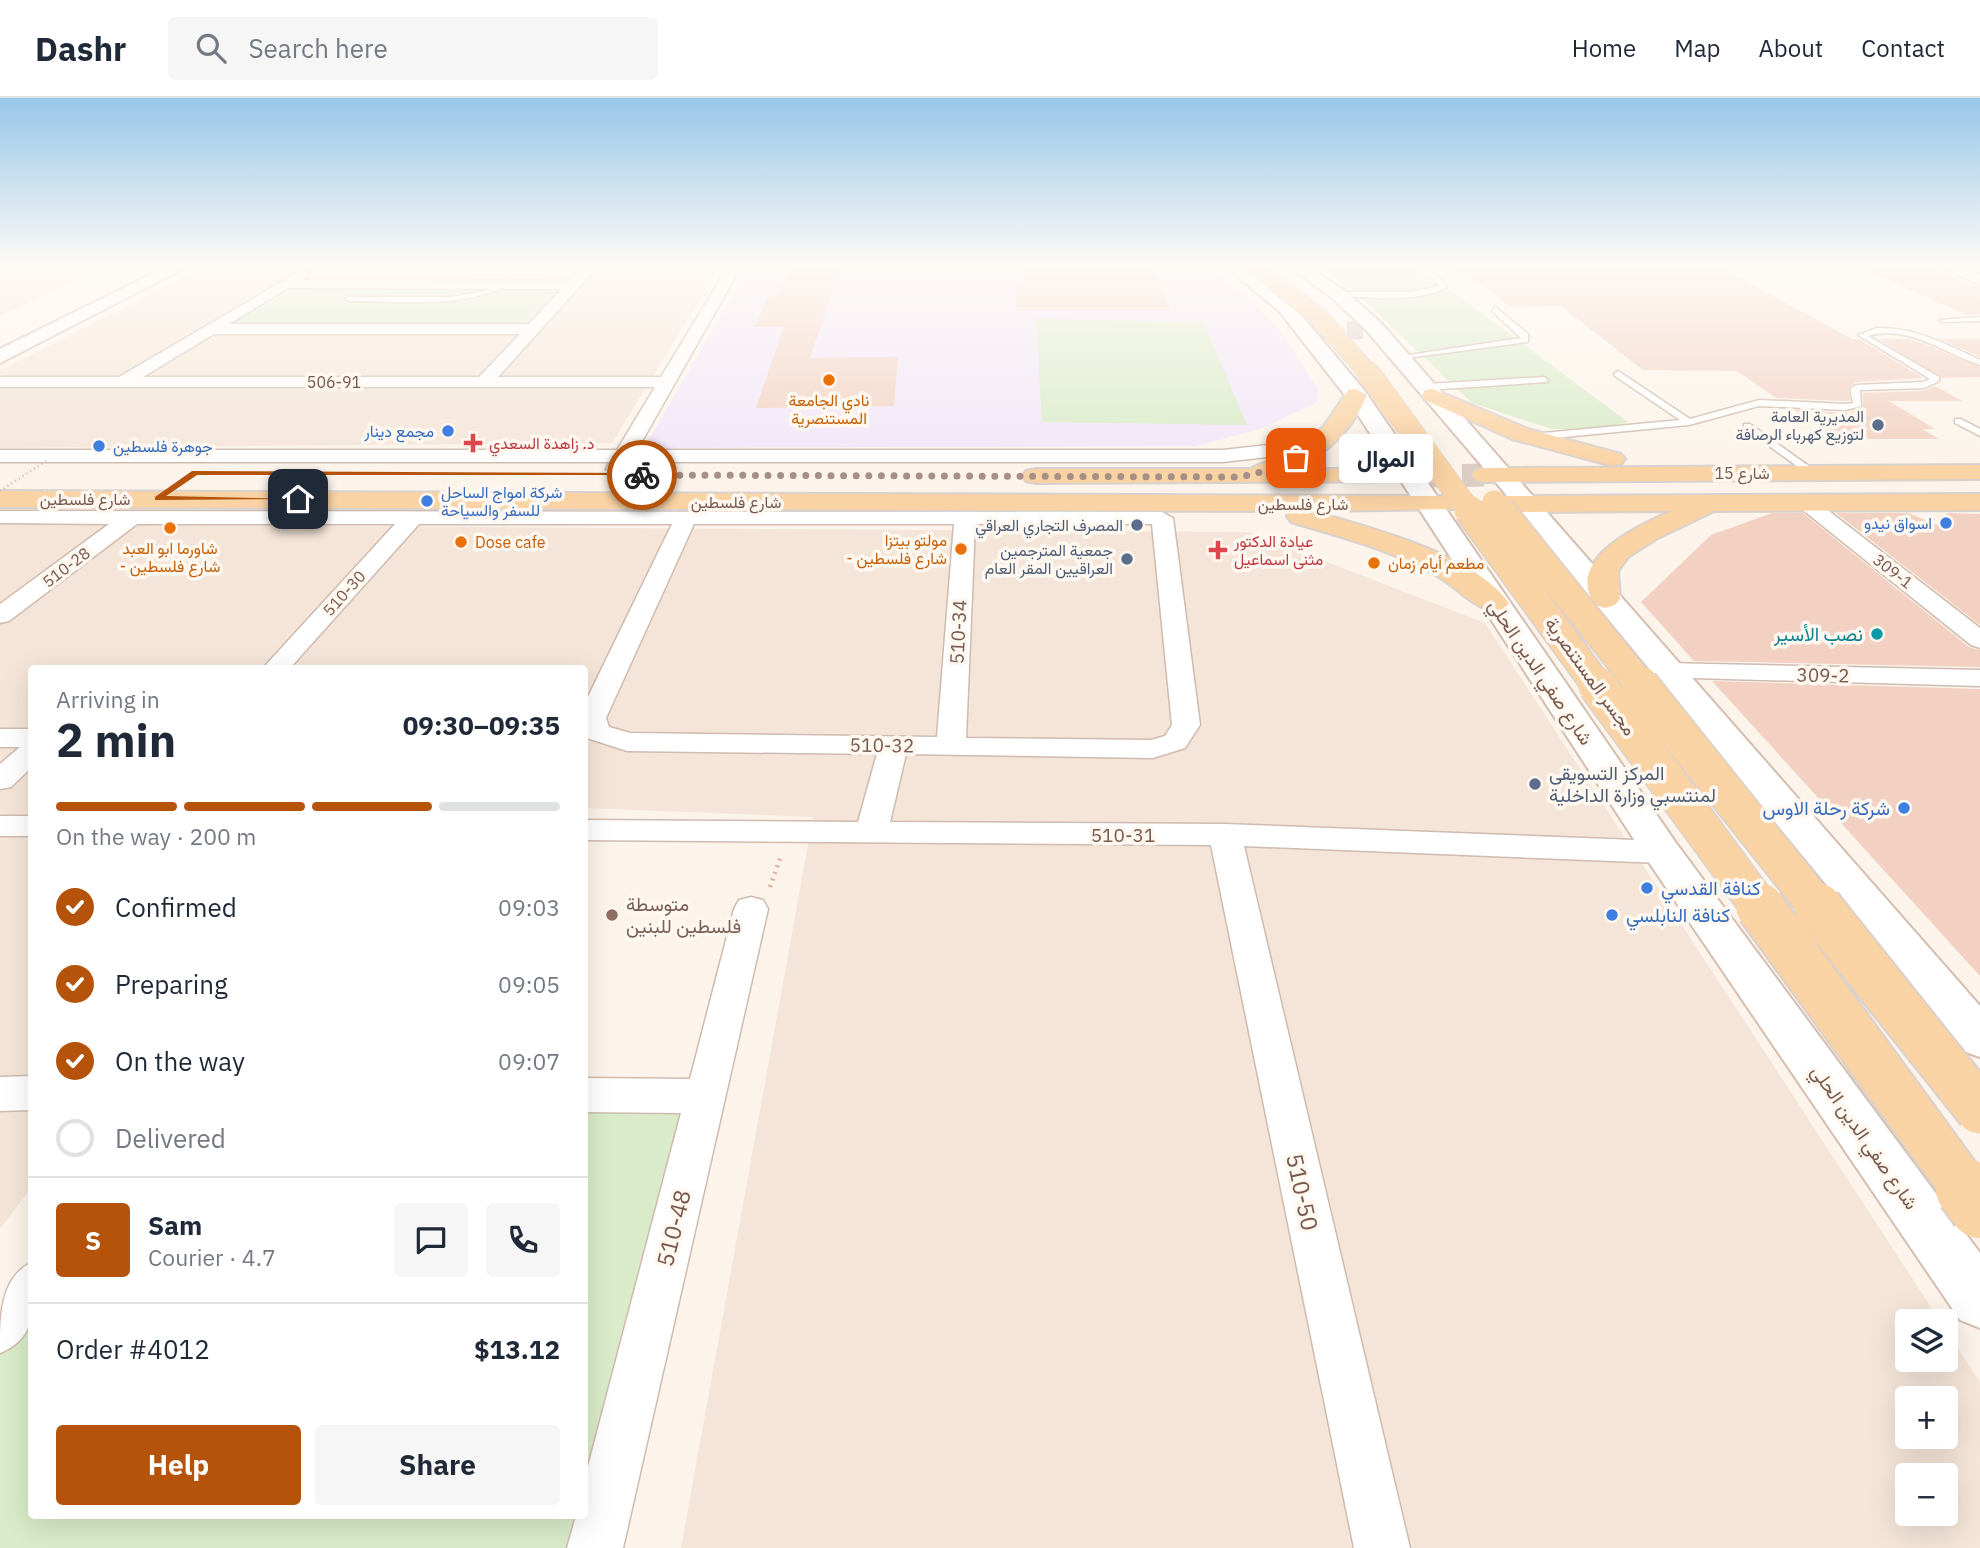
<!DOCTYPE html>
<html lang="en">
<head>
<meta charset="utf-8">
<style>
  body { margin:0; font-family:"IBM Plex Sans",Vazirmatn,sans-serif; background:#f6f6f7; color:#1f2937; height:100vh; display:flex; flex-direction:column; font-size:26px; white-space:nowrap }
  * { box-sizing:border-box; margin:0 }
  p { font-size:23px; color:#747a83 }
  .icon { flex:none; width:38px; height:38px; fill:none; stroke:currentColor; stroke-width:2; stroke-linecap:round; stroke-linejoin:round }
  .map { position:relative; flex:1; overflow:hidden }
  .panel { position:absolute; left:28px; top:567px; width:560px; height:854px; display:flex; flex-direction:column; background:#fff; border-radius:7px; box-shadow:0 7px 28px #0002 }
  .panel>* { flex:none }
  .controls { position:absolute; left:1895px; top:1211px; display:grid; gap:14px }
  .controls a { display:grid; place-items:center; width:63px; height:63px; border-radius:7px; background:#fff; box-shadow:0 7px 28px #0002; font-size:35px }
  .pin { position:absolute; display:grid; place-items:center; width:60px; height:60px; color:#fff; margin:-30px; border-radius:14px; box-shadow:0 4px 10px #0006 }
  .courier { position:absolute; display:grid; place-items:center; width:70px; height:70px; margin:-35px; border:5px solid #b45309; border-radius:50%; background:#fff; color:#222; box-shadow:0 2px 9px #0007 }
  .bubble { position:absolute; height:49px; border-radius:7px; background:#fff; box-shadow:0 7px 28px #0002; font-size:23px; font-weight:800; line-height:49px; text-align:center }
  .headline em { font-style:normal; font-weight:800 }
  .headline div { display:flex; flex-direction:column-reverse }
  .headline { display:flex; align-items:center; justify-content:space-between; height:119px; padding:0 28px }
  h1 { font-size:46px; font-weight:800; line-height:52px }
  .bar { display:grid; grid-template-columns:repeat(4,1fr); gap:10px 7px; align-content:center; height:84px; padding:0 28px }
  .bar i { height:9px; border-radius:5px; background:#e0e1e3 }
  .bar .on { background:#b45309 }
  .bar p { grid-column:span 4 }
  .line { display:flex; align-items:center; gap:18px; padding:0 28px; border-top:2px solid #e0e1e3 }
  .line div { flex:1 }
  .round { display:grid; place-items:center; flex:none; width:74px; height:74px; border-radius:7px; background:#f6f6f7 }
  ol { padding:0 28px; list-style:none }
  li { display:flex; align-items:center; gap:21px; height:77px }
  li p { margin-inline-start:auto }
  li .icon { padding:7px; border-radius:50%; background:#b45309; color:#fff; stroke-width:4 }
  li:last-child { color:#747a83 }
  li i { width:38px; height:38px; border:4px solid #e0e1e3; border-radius:50% }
  .primary-button { display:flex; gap:14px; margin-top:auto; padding:14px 28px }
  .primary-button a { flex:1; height:80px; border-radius:7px; background:#b45309; color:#fff; font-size:28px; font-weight:800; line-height:80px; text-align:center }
  .primary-button a+a { background:#f6f6f7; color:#1f2937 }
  header { display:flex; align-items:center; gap:42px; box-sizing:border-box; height:98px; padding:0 35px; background:#fff; border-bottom:2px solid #e0e1e3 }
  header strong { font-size:33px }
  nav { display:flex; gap:38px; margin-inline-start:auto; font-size:24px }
  .search { width:490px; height:63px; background:#f6f6f7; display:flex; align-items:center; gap:18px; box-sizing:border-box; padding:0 24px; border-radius:7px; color:#747a83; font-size:26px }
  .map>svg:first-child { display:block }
</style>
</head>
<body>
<header>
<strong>Dashr</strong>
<div class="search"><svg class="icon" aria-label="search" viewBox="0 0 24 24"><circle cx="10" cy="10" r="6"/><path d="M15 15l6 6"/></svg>Search here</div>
<nav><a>Home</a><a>Map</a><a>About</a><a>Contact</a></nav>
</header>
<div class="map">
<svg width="1980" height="1450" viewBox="0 0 1980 1450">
  <rect width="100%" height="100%" fill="#fcf4ea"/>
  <path fill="#f4e5d8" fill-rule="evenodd" d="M0,167H110L0,218Z
    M206,167H721L612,345L0,350V273Z
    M0,426L1249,434L1485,525L1940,1223H1908V1262H1946V1232L1980,1284V1450H681L813,719L585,710L584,570H32L31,1090L0,1131ZM1908,1300H1946V1339H1908ZM1908,1377H1946V1416H1908Z"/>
  <path fill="#f1e6f9" d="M750,167H1206L1244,196L1280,232L1318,291L1317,304L1263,330L1195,348L661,350L648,343Z"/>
  <path fill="#d9ebc8" d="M1314,167H1409L1442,186L1628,324L1598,331H1551L1472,305L1352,191Z
    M296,190H557L519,227L228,228Z
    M1036,221L1203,224L1247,327L1042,324Z
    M585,997L705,998L595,1450H0V1231L31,1186L32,1418H584Z"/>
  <path fill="#f2d1c2" d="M792,167H841L810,260L898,259L894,308L756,310L784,229H754L769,198H777Z
    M1019,167H1153L1170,213H1016L1015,186H1020Z
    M1444,167H1716L1852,241H1859L1923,280L1856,284L1848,290L1850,303H1846L1776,300L1737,273L1643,272L1561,208L1510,209L1487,190Z
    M1855,167H1927L1980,190V216L1967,217Z
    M1878,241H1909L1925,246L1980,269V279L1942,280Z
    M1940,241H1980V259L1956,248Z
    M1935,288L1962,303H1889L1935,331H1922L1939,341H1838L1794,312L1847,315L1863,310V295L1925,293Z
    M1772,415H1803L1969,549L1980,552V569L1694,563L1641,504L1711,437Z
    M1836,415H1908L1940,428L1947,415L1980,416V527Z
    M1712,583L1980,591V878Z"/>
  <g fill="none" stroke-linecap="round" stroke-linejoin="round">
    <path stroke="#dbcdc3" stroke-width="18" stroke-dasharray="18 9" stroke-linecap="butt" d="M1320,233L1363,232"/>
    <path stroke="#dbcdc3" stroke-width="23" stroke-dasharray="23 11" stroke-linecap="butt" d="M1428,378L1484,377"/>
    <g stroke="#cfbbaf" stroke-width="3">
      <path id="lane" d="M1421,167H1426L1447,187V189C1416,206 1372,199 1338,198L1334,196L1338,194H1410L1440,188Z
        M505,185L507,188C457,211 402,203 349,203L345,201L349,199H450L486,193Z
        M1495,209L1528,236V244L1400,261L1396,259L1521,240L1492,213Z
        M1980,219V223L1943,224L1939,222Z
        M1877,230C1915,229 1946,246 1980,262V267C1944,255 1909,226 1868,238L1939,279V283L1925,290L1860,292L1861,308L1846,312L1759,308L1689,327L1533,342L1528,339L1533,336L1680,322L1615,278L1614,276L1618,273L1690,321L1759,302L1846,306L1853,305L1850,291L1856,287L1923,284L1930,281L1858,237Z
        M1544,279L1548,282L1547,284L1426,292L1422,289L1426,286Z
        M1955,321H1961L1980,331V338L1955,325Z
        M1744,326H1750L1817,374L1808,376L1744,330Z"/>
    </g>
    <g stroke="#cfbbaf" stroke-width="3">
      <path id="street" d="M0,167H8L0,171Z
        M585,167H599L498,279H661L729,167H742L637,352H1223L1313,342L1323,348L1313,354L1223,364H630L623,375L616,377L606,371L610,364H0V352H617L655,289H0V279H119L302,172L309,176L302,182L570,183ZM288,190L562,191L529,226H229ZM214,236H520L479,279H143Z
        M1805,398L1812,400L1980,530V550L1971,547L1798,408L1795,404L1798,400Z
        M0,413L1162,414L1173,420L1200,627L1185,650L1153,660L906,656L890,724L1225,726L1662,743L1673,746L1678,754L1673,762L1662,765L1244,748L1410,1450H1354L1211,747L584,742V722L858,724L877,656L627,653L587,640L584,607L672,426H419L290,570H263L395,426H137L9,523L0,525V506L109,426L0,425ZM694,426H954L937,639L630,635L609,629L606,620ZM975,426H1152L1172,627L1165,638L1151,642L966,640Z
        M1666,565L1980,572V588L1657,579L1653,573L1657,567Z
        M0,631H32V669L11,689L0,691V666L20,649H0Z
        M0,718H32V738H0Z
        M751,799L763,802L768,811L623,1450H567L576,1418H584V1384L681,1015L584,1014V980L690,981L734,811L739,802Z
        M32,978V1012L0,1013V979Z
        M32,1164C32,1202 42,1238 0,1255C0,1217 0,1180 32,1164Z"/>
    </g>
    <g stroke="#d5bdaf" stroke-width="4">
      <path id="secondary" d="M170,167H190L0,265V251Z
        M1224,167H1242L1292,206L1364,292L1676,745L1980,1155V1230L1960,1222L1648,763L1347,300L1280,214Z
        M1287,167H1305L1344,192L1381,225L1980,908V959L1963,953L1494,382L1367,233L1332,200Z
        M1939,167H1960L1980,176V187Z"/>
    </g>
    <g stroke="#d9d1cd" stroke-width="4">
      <path id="primary" d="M1356,291L1367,297C1353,331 1327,356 1294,371H1428L1437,373L1440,378L1437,383L1035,385L1026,383L1023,378L1026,373L1035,371H1251C1260,365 1272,363 1282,358C1321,340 1326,325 1348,292Z
        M1433,291L1528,331L1621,356L1625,361L1621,366L1613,368L1512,341L1425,302L1422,297L1425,292Z
        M1980,367V381L1484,384L1475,382L1472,377L1475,372L1484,370Z
        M0,393L1448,398L1457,401L1461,406L1457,411L1312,413C1367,429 1475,456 1509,505L1504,511C1479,518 1460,491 1439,479C1393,452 1341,439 1291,424L1287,418L1290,413L0,409Z
        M1980,396V412L1714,413L1656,441L1628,459L1618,473L1620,501L1615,507L1605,510L1595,507C1563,461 1641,426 1672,413L1507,414L1498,411L1494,406L1498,401L1507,398Z"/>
    </g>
    <path stroke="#d8b4a4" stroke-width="4.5" stroke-dasharray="2 5" stroke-linecap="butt" d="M770,789L781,758"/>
    <use href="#lane" fill="#fff" fill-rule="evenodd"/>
    <use href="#street" fill="#fff" fill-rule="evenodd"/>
    <use href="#secondary" fill="#fff" fill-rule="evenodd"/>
    <use href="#primary" fill="#fad3a4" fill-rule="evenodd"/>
    <g stroke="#d9d1cd" stroke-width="20" stroke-linecap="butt">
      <path id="primary-bridge-far5" d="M1255,167L1321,221L1369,276"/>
    </g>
    <g stroke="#d9d1cd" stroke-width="24" stroke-linecap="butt">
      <path id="primary-bridge-far4" d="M1368,274L1470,414
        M1494,404L1502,414"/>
    </g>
    <g stroke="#d9d1cd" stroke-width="32" stroke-linecap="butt">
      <path id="primary-bridge-far3" d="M1469,412L1598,589
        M1500,412L1642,589"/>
    </g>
    <g stroke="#d9d1cd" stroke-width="40" stroke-linecap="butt">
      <path id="primary-bridge-far2" d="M1597,587L1761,811
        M1640,587L1819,811"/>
    </g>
    <g stroke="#d9d1cd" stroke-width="51" stroke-linecap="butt">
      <path id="primary-bridge-far1" d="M1760,809L1967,1093
        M1818,809L1980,1012"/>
    </g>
    <g stroke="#d9d1cd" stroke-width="64" stroke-linecap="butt">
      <path id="primary-bridge" d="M1966,1091L1980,1110"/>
    </g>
    <path stroke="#d8b4a4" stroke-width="2.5" stroke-dasharray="1 3.5" stroke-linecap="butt" d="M0,393L46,363"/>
    <use href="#primary-bridge-far5" stroke="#fad3a4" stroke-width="18"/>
    <use href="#primary-bridge-far4" stroke="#fad3a4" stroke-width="23"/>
    <use href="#primary-bridge-far3" stroke="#fad3a4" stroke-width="29"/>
    <use href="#primary-bridge-far2" stroke="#fad3a4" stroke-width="37"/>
    <use href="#primary-bridge-far1" stroke="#fad3a4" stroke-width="47"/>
    <use href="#primary-bridge" stroke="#fad3a4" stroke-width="60"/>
  </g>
  <linearGradient id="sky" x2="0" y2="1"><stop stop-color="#97c7e8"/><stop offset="0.45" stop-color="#fefaf6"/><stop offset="1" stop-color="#fefaf6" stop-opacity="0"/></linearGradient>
  <rect width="1980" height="370" fill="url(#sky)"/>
  <path fill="#b45309" d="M192,373L642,375L646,377H197L166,398L301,401L155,402V399Z"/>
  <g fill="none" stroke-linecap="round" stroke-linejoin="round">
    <path stroke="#a68f84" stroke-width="7" stroke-dasharray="0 12.6" d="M642,377L1241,379L1273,371L1296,360"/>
  </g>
  <g fill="#e8710a" stroke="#fff8f1" stroke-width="2.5">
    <circle cx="829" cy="282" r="7"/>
    <circle cx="170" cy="430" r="7"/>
    <circle cx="461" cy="444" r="7"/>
    <circle cx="961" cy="451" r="7"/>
    <circle cx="1374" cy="465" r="7"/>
  </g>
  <g fill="#5c6f8a" stroke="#fff8f1" stroke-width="2.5">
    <circle cx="1878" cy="327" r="7"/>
    <circle cx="1137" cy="427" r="7"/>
    <circle cx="1127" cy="461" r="7"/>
    <circle cx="1535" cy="686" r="7"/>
  </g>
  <g fill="#3f7fe0" stroke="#fff8f1" stroke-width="2.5">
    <circle cx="448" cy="333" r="7"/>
    <circle cx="99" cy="348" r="7"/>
    <circle cx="427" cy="403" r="7"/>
    <circle cx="1946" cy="425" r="7"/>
    <circle cx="1904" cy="710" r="7"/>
    <circle cx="1647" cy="790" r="7"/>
    <circle cx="1612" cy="817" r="7"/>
  </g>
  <g fill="#e0444e" stroke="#fff8f1" stroke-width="2.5">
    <path d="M469.5 334.5h7v7h7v7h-7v7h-7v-7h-7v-7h7z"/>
    <path d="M1214.5 441.5h7v7h7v7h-7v7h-7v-7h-7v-7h7z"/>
  </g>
  <circle fill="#0f9aa8" stroke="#fff8f1" stroke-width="2.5" cx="1877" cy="536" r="7"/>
  <circle fill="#8d6e63" stroke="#fff8f1" stroke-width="2.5" cx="612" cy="817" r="7"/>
  <g text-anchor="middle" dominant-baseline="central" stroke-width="7" stroke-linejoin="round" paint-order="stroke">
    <g font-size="16" fill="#78594d" stroke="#fff8f1">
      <text x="334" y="284">506-91</text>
      <text x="1742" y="375">شارع 15</text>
      <text x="85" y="401">شارع فلسطين</text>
      <text x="736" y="404">شارع فلسطين</text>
      <text x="1303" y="406">شارع فلسطين</text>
      <text transform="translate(66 469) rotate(-37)">510-28</text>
      <text transform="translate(1893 473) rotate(38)">309-1</text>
      <text transform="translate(344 495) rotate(-48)">510-30</text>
    </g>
    <g font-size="16" fill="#c56008" stroke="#fff8f1">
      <text x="829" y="302">نادي الجامعة<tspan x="829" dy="18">المستنصرية</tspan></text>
      <text x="947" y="442" text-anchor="end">مولتو بيتزا<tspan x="947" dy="18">- شارع فلسطين</tspan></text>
      <text x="475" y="444" text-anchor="start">Dose cafe</text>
      <text x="170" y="450">شاورما ابو العبد<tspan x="170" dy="18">- شارع فلسطين</tspan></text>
      <text x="1388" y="465" text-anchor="start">مطعم أيام زمان</text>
    </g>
    <g font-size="16" fill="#4e5e75" stroke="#fff8f1" text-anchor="end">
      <text x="1864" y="318">المديرية العامة<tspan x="1864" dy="18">لتوزيع كهرباء الرصافة</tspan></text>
      <text x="1123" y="427">المصرف التجاري العراقي</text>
      <text x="1113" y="452">جمعية المترجمين<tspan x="1113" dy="18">العراقيين المقر العام</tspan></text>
    </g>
    <g font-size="16" fill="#366cbe" stroke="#fff8f1" text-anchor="end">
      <text x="434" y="333">مجمع دينار</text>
      <text x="113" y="348" text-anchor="start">جوهرة فلسطين</text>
      <text x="441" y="394" text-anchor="start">شركة امواج الساحل<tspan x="441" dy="18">للسفر والسياحة</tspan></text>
      <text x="1932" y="425">اسواق نيدو</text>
    </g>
    <g font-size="16" fill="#be3a42" stroke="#fff8f1" text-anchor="start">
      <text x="489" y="345">د. زاهدة السعدي</text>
      <text x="1234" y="443">عيادة الدكتور<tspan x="1234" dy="18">مثنى اسماعيل</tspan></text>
    </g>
    <g font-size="19" fill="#78594d" stroke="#fff8f1">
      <text transform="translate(958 534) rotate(-87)">510-34</text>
      <text transform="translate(1541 574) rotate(56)">شارع صفي الدين الحلي</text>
      <text transform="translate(1823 577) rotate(1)">309-2</text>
      <text transform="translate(1591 578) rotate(54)">مجسر المستنصرية</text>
      <text transform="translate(882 647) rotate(1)">510-32</text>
      <text x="1123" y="737">510-31</text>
      <text transform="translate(1865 1039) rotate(55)">شارع صفي الدين الحلي</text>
    </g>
    <g font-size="19" fill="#0d838f" stroke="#fff8f1" text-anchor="end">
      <text x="1863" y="536">نصب الأسير</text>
    </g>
    <g font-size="19" fill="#4e5e75" stroke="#fff8f1" text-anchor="start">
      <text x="1549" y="675">المركز التسويقي<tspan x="1549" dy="22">لمنتسبي وزارة الداخلية</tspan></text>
    </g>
    <g font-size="19" fill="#366cbe" stroke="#fff8f1" text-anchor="start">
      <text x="1890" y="710" text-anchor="end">شركة رحلة الاوس</text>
      <text x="1661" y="790">كنافة القدسي</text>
      <text x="1626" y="817">كنافة النابلسي</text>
    </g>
    <g font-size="19" fill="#785e54" stroke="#fff8f1" text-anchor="start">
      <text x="626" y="806">متوسطة<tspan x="626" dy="22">فلسطين للبنين</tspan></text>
    </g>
    <g font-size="23" fill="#78594d" stroke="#fff8f1">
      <text transform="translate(1303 1094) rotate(78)">510-50</text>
      <text transform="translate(673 1130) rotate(-76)">510-48</text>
    </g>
  </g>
</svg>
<div class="controls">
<a><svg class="icon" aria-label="layers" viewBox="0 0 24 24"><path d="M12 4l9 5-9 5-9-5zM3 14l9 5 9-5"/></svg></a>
<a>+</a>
<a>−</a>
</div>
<div class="pin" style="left:1296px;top:360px;background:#ea580c"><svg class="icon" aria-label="bag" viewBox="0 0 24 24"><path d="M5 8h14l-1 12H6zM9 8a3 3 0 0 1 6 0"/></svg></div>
<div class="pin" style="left:298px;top:401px;background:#1f2937"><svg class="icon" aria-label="home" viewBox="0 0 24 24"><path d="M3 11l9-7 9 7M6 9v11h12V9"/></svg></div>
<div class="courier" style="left:642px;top:377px"><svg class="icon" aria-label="bike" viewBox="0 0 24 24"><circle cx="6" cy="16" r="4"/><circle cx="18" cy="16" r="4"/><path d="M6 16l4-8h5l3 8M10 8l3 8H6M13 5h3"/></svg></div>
<div class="bubble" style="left:1339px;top:336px;width:94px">الموال</div>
<section class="panel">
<div class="headline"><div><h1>2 min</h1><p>Arriving in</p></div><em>09:30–09:35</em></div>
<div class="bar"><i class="on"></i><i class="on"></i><i class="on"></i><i></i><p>On the way · 200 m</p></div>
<ol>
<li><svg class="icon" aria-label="check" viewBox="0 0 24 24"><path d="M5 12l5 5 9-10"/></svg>Confirmed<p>09:03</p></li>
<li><svg class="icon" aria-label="check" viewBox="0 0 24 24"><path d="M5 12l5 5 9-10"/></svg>Preparing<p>09:05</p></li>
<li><svg class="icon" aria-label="check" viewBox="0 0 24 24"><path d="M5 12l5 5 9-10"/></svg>On the way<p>09:07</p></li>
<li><i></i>Delivered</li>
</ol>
<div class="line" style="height:126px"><b class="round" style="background:#b45309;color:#fff">S</b><div><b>Sam</b><p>Courier · 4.7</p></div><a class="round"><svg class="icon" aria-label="chat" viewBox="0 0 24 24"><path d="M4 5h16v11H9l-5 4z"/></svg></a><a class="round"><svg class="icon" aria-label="phone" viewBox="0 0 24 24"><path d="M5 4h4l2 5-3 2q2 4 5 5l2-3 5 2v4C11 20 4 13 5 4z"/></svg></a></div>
<div class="line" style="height:91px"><div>Order #4012</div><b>$13.12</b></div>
<div class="primary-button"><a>Help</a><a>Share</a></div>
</section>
</div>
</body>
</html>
